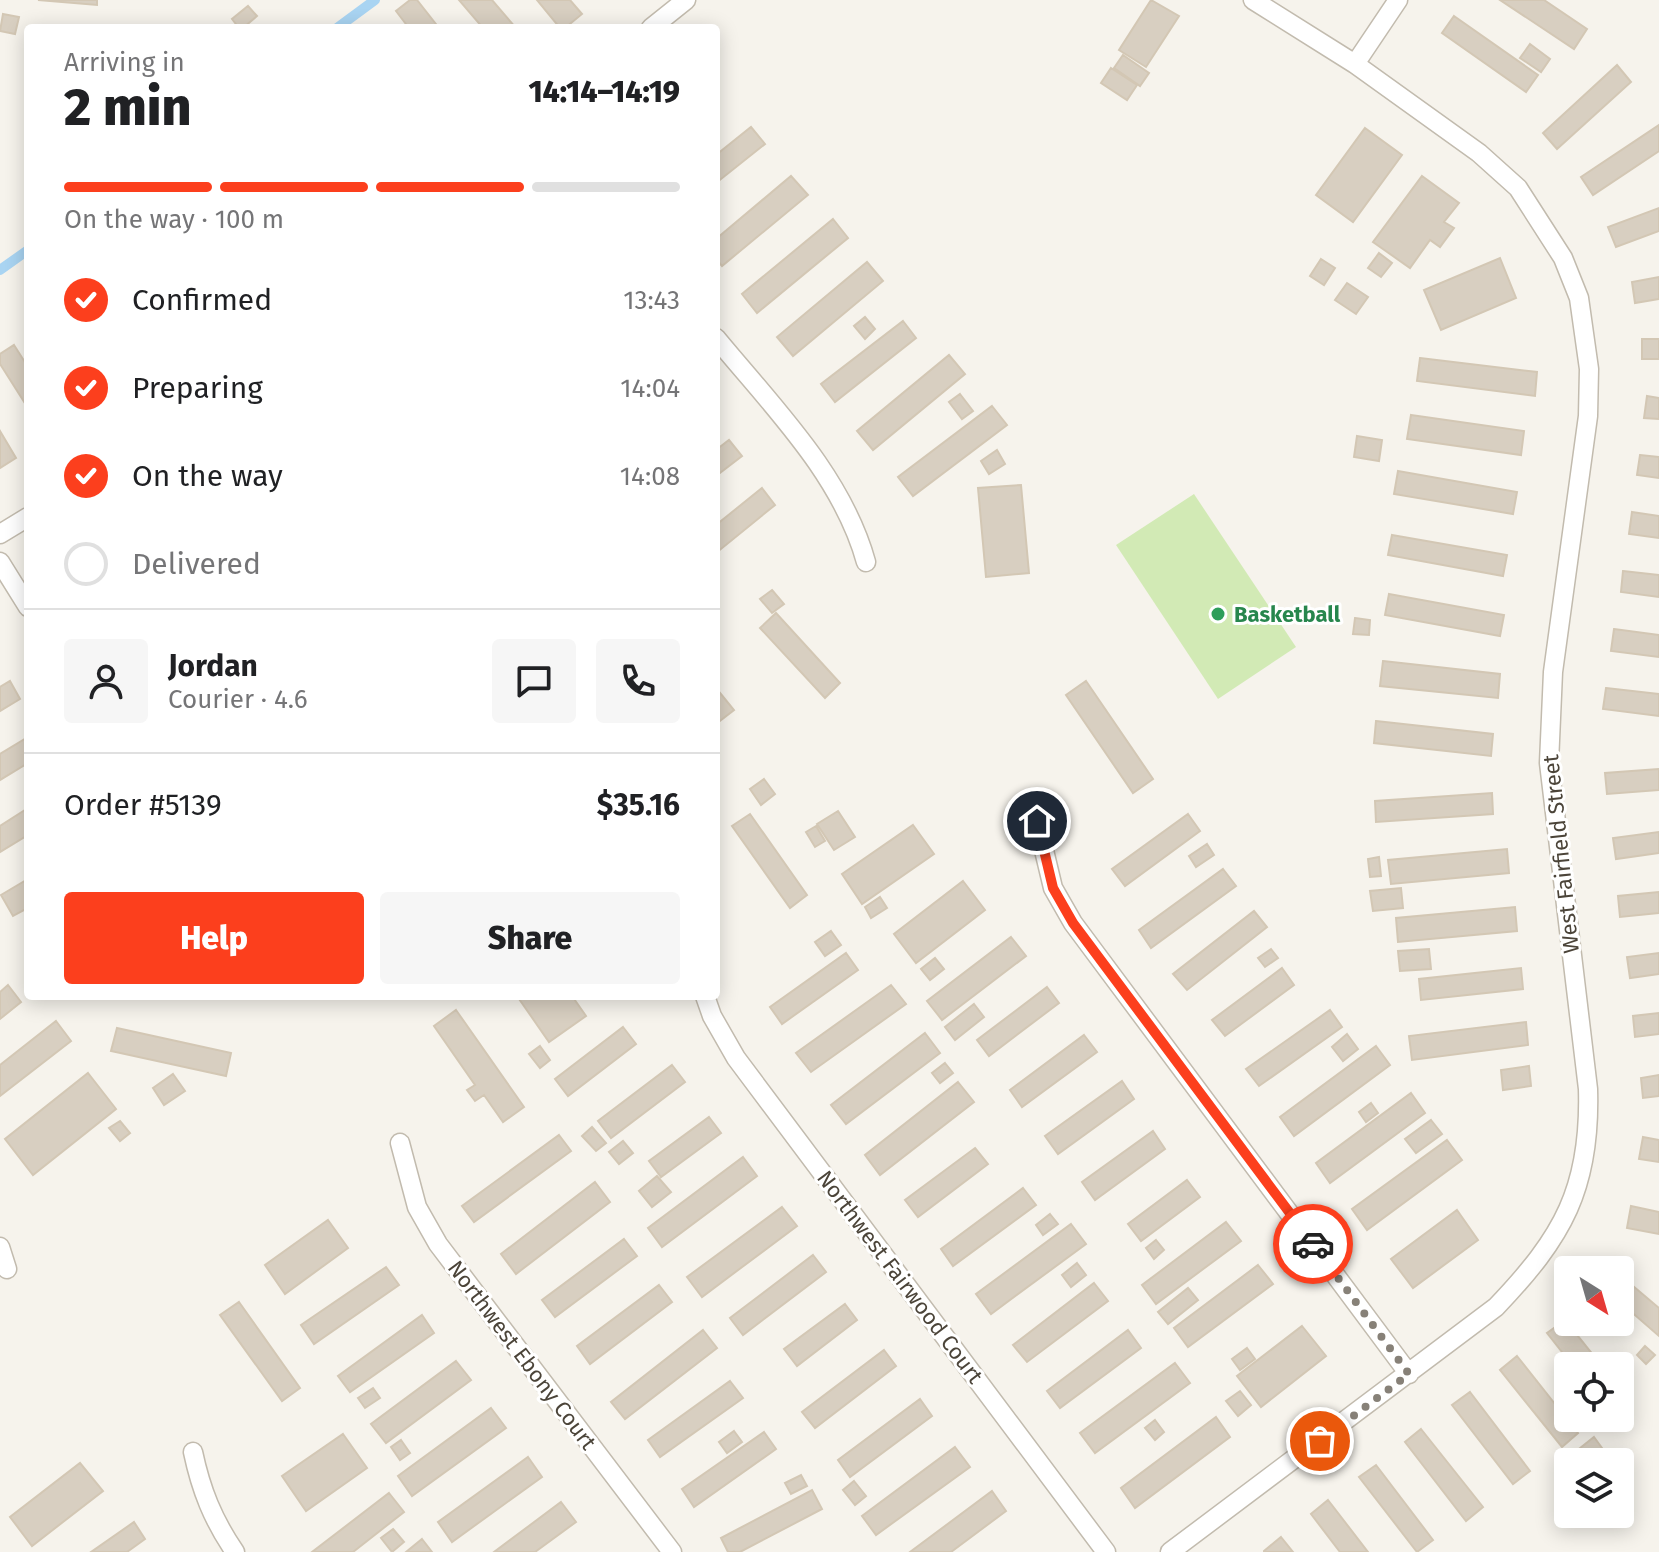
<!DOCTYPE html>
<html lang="en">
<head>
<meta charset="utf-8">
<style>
  body { margin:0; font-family:"Fira Sans",sans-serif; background:#f6f6f6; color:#202124; height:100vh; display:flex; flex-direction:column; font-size:30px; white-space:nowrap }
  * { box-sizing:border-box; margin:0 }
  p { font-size:26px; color:#757577 }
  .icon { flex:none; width:44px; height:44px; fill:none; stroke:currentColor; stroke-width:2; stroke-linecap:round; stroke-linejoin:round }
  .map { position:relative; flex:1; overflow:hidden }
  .drawer { position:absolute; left:24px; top:24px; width:696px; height:976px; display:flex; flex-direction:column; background:#fff; border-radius:8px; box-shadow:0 4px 20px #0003 }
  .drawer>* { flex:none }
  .needle { width:52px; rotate:143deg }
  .controls { position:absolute; left:1554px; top:1256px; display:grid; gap:16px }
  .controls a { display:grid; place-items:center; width:80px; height:80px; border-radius:8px; background:#fff; box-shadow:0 4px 20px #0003; font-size:40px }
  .pin { position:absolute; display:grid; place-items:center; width:68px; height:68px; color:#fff; margin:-34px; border:4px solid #fff; border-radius:50%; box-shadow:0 2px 8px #0007 }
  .courier { position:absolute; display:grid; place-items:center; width:80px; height:80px; margin:-40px; border:6px solid #fc3f1d; border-radius:50%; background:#fff; color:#222; box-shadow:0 2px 10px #0007 }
  .headline em { font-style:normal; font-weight:800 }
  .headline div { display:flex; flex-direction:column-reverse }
  .headline { display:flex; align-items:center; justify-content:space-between; height:136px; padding:0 40px }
  h1 { font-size:52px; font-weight:800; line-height:60px }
  .bar { display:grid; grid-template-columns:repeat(4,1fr); gap:12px 8px; align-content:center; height:96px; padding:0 40px }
  .bar i { height:10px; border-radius:6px; background:#e0e0e0 }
  .bar .selected { background:#fc3f1d }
  .bar p { grid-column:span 4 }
  .line { display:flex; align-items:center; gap:20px; padding:0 40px; border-top:2px solid #e0e0e0 }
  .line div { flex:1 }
  .round { display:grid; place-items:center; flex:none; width:84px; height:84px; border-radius:8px; background:#f6f6f6 }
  ol { padding:0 40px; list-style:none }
  li { display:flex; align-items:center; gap:24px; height:88px }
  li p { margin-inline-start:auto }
  li .icon { padding:8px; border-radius:50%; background:#fc3f1d; color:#fff; stroke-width:4 }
  li:last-child { color:#757577 }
  li i { width:44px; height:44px; border:4px solid #e0e0e0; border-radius:50% }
  .primary-button { display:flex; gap:16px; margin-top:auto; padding:16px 40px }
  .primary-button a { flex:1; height:92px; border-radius:8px; background:#fc3f1d; color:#fff; font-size:32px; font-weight:800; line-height:92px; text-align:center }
  .primary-button a+a { background:#f6f6f6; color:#202124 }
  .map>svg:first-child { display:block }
</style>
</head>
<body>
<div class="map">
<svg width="1659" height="1552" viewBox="0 0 1659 1552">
  <rect width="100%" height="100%" fill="#f6f3ec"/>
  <path fill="#d2eab5" d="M1194,494L1296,647L1218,699L1116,545Z"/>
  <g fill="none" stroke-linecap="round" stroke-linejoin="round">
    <path stroke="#a9d4f2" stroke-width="10" d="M337,28L375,0
      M0,270L28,250"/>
  </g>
  <path fill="#d8cfc1" stroke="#d3c7b4" stroke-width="2" d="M38,0H97V5Z
    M410,0H417L439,28H409L396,11Z
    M459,0H492L516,28H483Z
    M537,0H570L582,14L565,28H560Z
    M1151,0L1179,16L1146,67L1119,50Z
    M1500,0H1544L1587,29L1574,49Z
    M248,6L257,16L243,28H239L232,19Z
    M3,14L19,17L15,34L0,31Z
    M1454,16L1538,75L1526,92L1442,33Z
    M1530,44L1550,59L1541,72L1520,58Z
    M1123,55L1149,73L1140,86L1114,68Z
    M1617,65L1631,82L1557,149L1543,133Z
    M1111,68L1137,85L1127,100L1101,83Z
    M1659,125V151L1593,195L1581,177Z
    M751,127L765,144L716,183V155Z
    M1365,128L1402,155L1353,222L1316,195Z
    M791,176L808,195L722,266L716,259V239Z
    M1422,176L1459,203L1444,222L1454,228L1440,247L1430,240L1410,268L1373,242Z
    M1659,208V231L1616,247L1608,227Z
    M833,219L848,238L757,313L742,294Z
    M1379,253L1392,263L1381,277L1368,268Z
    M1500,258L1516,298L1441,330L1424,290Z
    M1321,259L1335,268L1324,285L1310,276Z
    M867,262L883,281L793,356L777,337Z
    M1659,277V299L1635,303L1632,282Z
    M1347,283L1368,297L1356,314L1335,300Z
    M865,317L875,329L865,339L854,326Z
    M903,321L916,338L835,402L821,384Z
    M1642,339H1659V359H1642Z
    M14,345L28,367V408L0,364V354Z
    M949,355L965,374L873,450L857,431Z
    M1420,358L1537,372L1535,396L1417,381Z
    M960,394L973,411L962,419L949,402Z
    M1647,396L1659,398V419L1644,418Z
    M992,406L1007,425L913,496L898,477Z
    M1411,415L1524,431L1521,455L1407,439Z
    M0,431L16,458L0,468Z
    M1357,436L1382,440L1379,461L1354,457Z
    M729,440L742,456L716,476V450Z
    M997,450L1005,464L989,474L981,461Z
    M1640,455L1659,457V478L1637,475Z
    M1398,471L1517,492L1513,514L1394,494Z
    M1021,485L1029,573L986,577L978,488Z
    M762,488L775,505L716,553V525Z
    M1632,512L1659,516V538L1629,534Z
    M1392,535L1507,555L1503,576L1388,555Z
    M1623,571L1659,575V597L1621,592Z
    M772,590L784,604L772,613L760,599Z
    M1389,594L1504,615L1500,636L1385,615Z
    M776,613L840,683L825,698L760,628Z
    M1355,618L1370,620L1369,635L1353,634Z
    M1614,629L1659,635V657L1611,651Z
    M1383,661L1500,674L1498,698L1380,686Z
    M10,681L20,699L0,711V687Z
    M1086,681L1153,779L1133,793L1066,695Z
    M716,688L734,710L716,724Z
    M1606,688L1659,694V716L1603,709Z
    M1376,721L1493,734L1491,756L1374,743Z
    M28,737V763L0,780V754Z
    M1659,769V790L1607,794L1605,773Z
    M764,779L775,794L761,805L750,789Z
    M1492,793L1493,814L1376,822L1375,801Z
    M28,808V835L0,852V826Z
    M838,811L855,837L834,850L817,824Z
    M750,814L807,895L790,908L732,826Z
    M1188,814L1200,831L1125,886L1112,869Z
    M913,825L934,854L862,904L842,874Z
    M816,826L825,841L815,847L806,832Z
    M1659,832V853L1616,859L1613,838Z
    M1207,844L1214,855L1196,867L1189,856Z
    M1507,849L1509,873L1391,884L1388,860Z
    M1379,857L1381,876L1370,877L1368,859Z
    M1223,869L1236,886L1151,948L1139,930Z
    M28,879V908L13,916L1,895Z
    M963,881L985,910L916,963L894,934Z
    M1401,888L1403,908L1373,911L1370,891Z
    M1659,892V913L1620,917L1618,896Z
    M880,897L887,908L871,918L865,907Z
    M1515,907L1517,931L1398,942L1396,918Z
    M1254,911L1267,927L1187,990L1173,974Z
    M831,931L841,945L825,956L815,942Z
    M1011,937L1026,956L942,1020L927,1001Z
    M1271,949L1278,958L1265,967L1258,958Z
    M1429,949L1431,969L1400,971L1398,951Z
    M846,953L858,970L782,1024L770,1007Z
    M1659,953V974L1630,978L1627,957Z
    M935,958L944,969L930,980L921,969Z
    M1282,968L1294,985L1225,1036L1212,1020Z
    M1521,968L1523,989L1421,1000L1419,979Z
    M8,985L21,1002L0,1019V992Z
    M891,985L906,1004L811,1072L796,1053Z
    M1047,987L1059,1003L989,1056L977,1040Z
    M517,996H572L586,1016L549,1042Z
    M974,1004L984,1017L955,1040L945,1027Z
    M456,1010L524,1107L503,1122L484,1095L475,1101L467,1090L475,1085L434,1026Z
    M1330,1010L1342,1027L1259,1086L1246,1069Z
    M1659,1013V1034L1635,1037L1633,1016Z
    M56,1021L71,1041L0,1096V1065Z
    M1526,1022L1528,1045L1412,1060L1409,1036Z
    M623,1027L636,1044L568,1096L555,1079Z
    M117,1028L231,1053L226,1076L111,1051Z
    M925,1033L940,1053L846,1124L831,1105Z
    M1347,1034L1358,1049L1343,1061L1332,1047Z
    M1084,1035L1097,1052L1022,1107L1010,1090Z
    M540,1046L550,1060L540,1068L529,1054Z
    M1376,1046L1390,1065L1294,1136L1280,1117Z
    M945,1063L953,1073L940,1083L932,1073Z
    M672,1065L685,1082L611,1138L598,1121Z
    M1529,1066L1531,1086L1503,1090L1501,1070Z
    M88,1073L116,1109L33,1175L5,1139Z
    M173,1074L185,1091L164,1105L153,1088Z
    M1659,1075V1096L1643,1098L1641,1078Z
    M1122,1081L1134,1099L1058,1154L1045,1136Z
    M958,1082L974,1102L880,1175L865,1155Z
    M1411,1093L1425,1113L1330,1183L1316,1163Z
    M1371,1103L1378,1113L1366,1122L1359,1112Z
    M709,1117L721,1133L661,1177L649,1161Z
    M1431,1120L1442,1134L1416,1153L1405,1139Z
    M120,1121L130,1133L120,1141L109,1128Z
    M592,1127L606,1143L596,1151L582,1136Z
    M1153,1131L1165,1149L1095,1200L1082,1182Z
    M559,1135L571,1151L474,1222L462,1206Z
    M1643,1137L1659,1140V1162L1639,1159Z
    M1447,1140L1462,1160L1367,1230L1352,1209Z
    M623,1141L633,1153L619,1164L609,1152Z
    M975,1148L988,1164L918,1217L905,1200Z
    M743,1157L757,1176L662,1247L648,1228Z
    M657,1176L671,1192L652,1207L639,1191Z
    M1187,1180L1200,1197L1141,1241L1128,1224Z
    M595,1182L610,1202L516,1274L501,1254Z
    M1023,1188L1036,1205L953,1266L941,1249Z
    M1631,1206L1659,1212V1234L1627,1228Z
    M782,1207L797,1226L702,1297L687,1277Z
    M1457,1210L1478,1240L1413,1288L1391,1259Z
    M1050,1214L1058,1224L1043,1235L1036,1225Z
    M328,1220L348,1248L285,1294L265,1265Z
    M1226,1222L1241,1241L1156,1304L1142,1285Z
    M1071,1224L1086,1244L991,1314L976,1294Z
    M624,1239L637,1256L555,1317L542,1300Z
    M1156,1240L1164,1250L1154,1259L1146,1248Z
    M813,1255L826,1272L743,1335L730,1318Z
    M1077,1263L1086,1275L1071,1287L1062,1275Z
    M1258,1265L1273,1284L1188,1347L1174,1328Z
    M386,1267L399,1285L314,1344L301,1325Z
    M1620,1275L1659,1308V1336L1620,1302Z
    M1094,1283L1108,1301L1027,1362L1013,1345Z
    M659,1285L672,1302L590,1364L577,1346Z
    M1188,1288L1198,1300L1168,1324L1158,1312Z
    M239,1302L300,1388L282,1401L220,1315Z
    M845,1304L857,1320L797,1366L784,1349Z
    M422,1315L434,1333L350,1392L338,1376Z
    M1565,1320L1602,1366H1573L1547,1333Z
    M1302,1326L1326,1356L1261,1407L1237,1376Z
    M703,1330L717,1348L625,1419L611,1402Z
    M1128,1330L1141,1348L1060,1408L1047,1391Z
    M1645,1346L1655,1355L1646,1364L1637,1355Z
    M1247,1348L1255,1359L1240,1370L1232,1359Z
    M884,1350L896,1366L815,1428L802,1412Z
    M1517,1356L1578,1433L1562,1447L1500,1370Z
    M456,1361L471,1380L386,1443L371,1424Z
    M1175,1363L1190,1383L1095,1453L1080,1433Z
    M730,1381L743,1398L660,1457L648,1440Z
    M373,1388L380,1398L365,1408L358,1398Z
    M1240,1391L1251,1405L1238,1416L1226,1401Z
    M1470,1392L1530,1471L1513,1484L1452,1405Z
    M920,1399L932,1416L850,1477L838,1460Z
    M491,1408L506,1428L412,1496L398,1476Z
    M1216,1417L1230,1437L1135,1508L1121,1488Z
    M1155,1420L1164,1432L1155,1440L1145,1428Z
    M1421,1429L1483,1507L1466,1521L1405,1442Z
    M734,1431L742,1442L727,1453L719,1442Z
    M764,1432L776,1449L694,1507L682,1489Z
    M343,1434L367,1468L306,1511L282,1476Z
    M1594,1437L1602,1448L1587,1459L1579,1449Z
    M401,1440L410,1453L400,1460L391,1447Z
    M955,1447L970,1467L876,1535L862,1516Z
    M528,1457L542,1477L452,1542L438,1522Z
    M80,1463L103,1491L32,1546L10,1517Z
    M1376,1465L1433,1540L1417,1552L1359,1477Z
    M801,1475L807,1486L791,1494L785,1483Z
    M854,1481L866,1496L855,1505L843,1490Z
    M812,1490L822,1509L740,1552H728L721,1538Z
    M992,1491L1006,1511L951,1552H910Z
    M389,1493L404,1512L353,1552H312Z
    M1328,1500L1368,1552H1340L1311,1514Z
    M561,1502L576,1522L535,1552H494Z
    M134,1522L145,1539L127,1552H91Z
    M393,1529L404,1542L392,1552L381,1538Z
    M1281,1537L1293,1552H1264V1551Z
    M422,1539L432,1552H406Z"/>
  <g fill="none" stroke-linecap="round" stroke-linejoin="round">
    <g stroke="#c2bbae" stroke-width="21">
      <path id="lane" d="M651,28L686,0
        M1355,64L1398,0
        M716,338C772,406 842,475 866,562
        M0,534L28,517
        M0,562L28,607
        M1037,821L1053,888L1073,923L1409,1374
        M705,996L712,1016L736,1058L1106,1552
        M400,1143L417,1207L438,1244L672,1552
        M0,1247L7,1269
        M193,1452C201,1490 213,1520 235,1552
        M1170,1552L1496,1307C1563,1237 1591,1188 1588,1089L1549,763L1553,672L1588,416L1589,369L1579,298L1563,258L1518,188L1479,153L1355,64L1253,0"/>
    </g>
    <use href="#lane" stroke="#fff" stroke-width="18"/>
  </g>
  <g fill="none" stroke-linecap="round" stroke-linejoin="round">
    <path stroke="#878178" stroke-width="8" stroke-dasharray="0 14.4" d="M1313,1244L1409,1374L1320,1441"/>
    <path stroke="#fc3f1d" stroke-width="10" d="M1037,821L1053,888L1073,923L1313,1244"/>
  </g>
  <circle fill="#2e9e5b" stroke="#fff" stroke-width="3" cx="1218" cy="614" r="8"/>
  <g text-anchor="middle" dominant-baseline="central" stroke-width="6" stroke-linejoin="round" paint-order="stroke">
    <g font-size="22" font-weight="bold" fill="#27864d" stroke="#fff" text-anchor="start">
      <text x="1234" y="614">Basketball</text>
    </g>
    <g font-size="22" fill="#4b4439" stroke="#fff">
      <text transform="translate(1561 854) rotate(-96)">West Fairfield Street</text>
      <text transform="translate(900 1277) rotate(53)">Northwest Fairwood Court</text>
      <text transform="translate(522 1355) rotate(53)">Northwest Ebony Court</text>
    </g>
  </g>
</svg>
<div class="controls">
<a><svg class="needle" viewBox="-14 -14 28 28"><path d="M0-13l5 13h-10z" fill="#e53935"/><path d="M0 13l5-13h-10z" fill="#757577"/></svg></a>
<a><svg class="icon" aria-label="locate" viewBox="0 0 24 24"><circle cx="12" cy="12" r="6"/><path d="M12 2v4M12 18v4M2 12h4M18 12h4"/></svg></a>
<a><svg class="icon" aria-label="layers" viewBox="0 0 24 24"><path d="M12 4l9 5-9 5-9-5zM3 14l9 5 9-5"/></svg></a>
</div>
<div class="pin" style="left:1320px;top:1441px;background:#ea580c"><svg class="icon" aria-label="bag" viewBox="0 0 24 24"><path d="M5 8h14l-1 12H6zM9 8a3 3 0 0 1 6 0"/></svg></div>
<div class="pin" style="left:1037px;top:821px;background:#1f2937"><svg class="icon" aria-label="home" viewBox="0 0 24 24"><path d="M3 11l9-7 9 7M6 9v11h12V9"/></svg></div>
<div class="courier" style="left:1313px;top:1244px"><svg class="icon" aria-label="car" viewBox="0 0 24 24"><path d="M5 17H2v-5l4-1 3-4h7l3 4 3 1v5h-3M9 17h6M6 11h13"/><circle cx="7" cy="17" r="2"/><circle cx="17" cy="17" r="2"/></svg></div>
<section class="drawer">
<div class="headline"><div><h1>2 min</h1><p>Arriving in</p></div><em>14:14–14:19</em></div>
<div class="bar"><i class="selected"></i><i class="selected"></i><i class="selected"></i><i></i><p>On the way · 100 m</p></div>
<ol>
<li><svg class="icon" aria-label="check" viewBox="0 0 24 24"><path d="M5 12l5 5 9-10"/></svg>Confirmed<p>13:43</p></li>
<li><svg class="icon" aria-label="check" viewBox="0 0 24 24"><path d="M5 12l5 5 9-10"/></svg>Preparing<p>14:04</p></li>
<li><svg class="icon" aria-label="check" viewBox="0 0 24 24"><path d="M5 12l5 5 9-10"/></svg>On the way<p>14:08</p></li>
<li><i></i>Delivered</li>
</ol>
<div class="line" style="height:144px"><a class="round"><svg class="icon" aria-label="person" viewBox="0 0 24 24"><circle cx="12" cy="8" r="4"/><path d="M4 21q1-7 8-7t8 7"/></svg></a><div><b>Jordan</b><p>Courier · 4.6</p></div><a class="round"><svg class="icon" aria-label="chat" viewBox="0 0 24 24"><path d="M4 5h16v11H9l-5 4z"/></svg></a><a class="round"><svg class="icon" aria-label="phone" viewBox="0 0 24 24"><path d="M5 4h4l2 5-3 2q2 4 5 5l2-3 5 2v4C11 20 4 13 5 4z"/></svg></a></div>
<div class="line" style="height:104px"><div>Order #5139</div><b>$35.16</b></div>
<div class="primary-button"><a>Help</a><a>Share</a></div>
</section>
</div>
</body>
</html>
